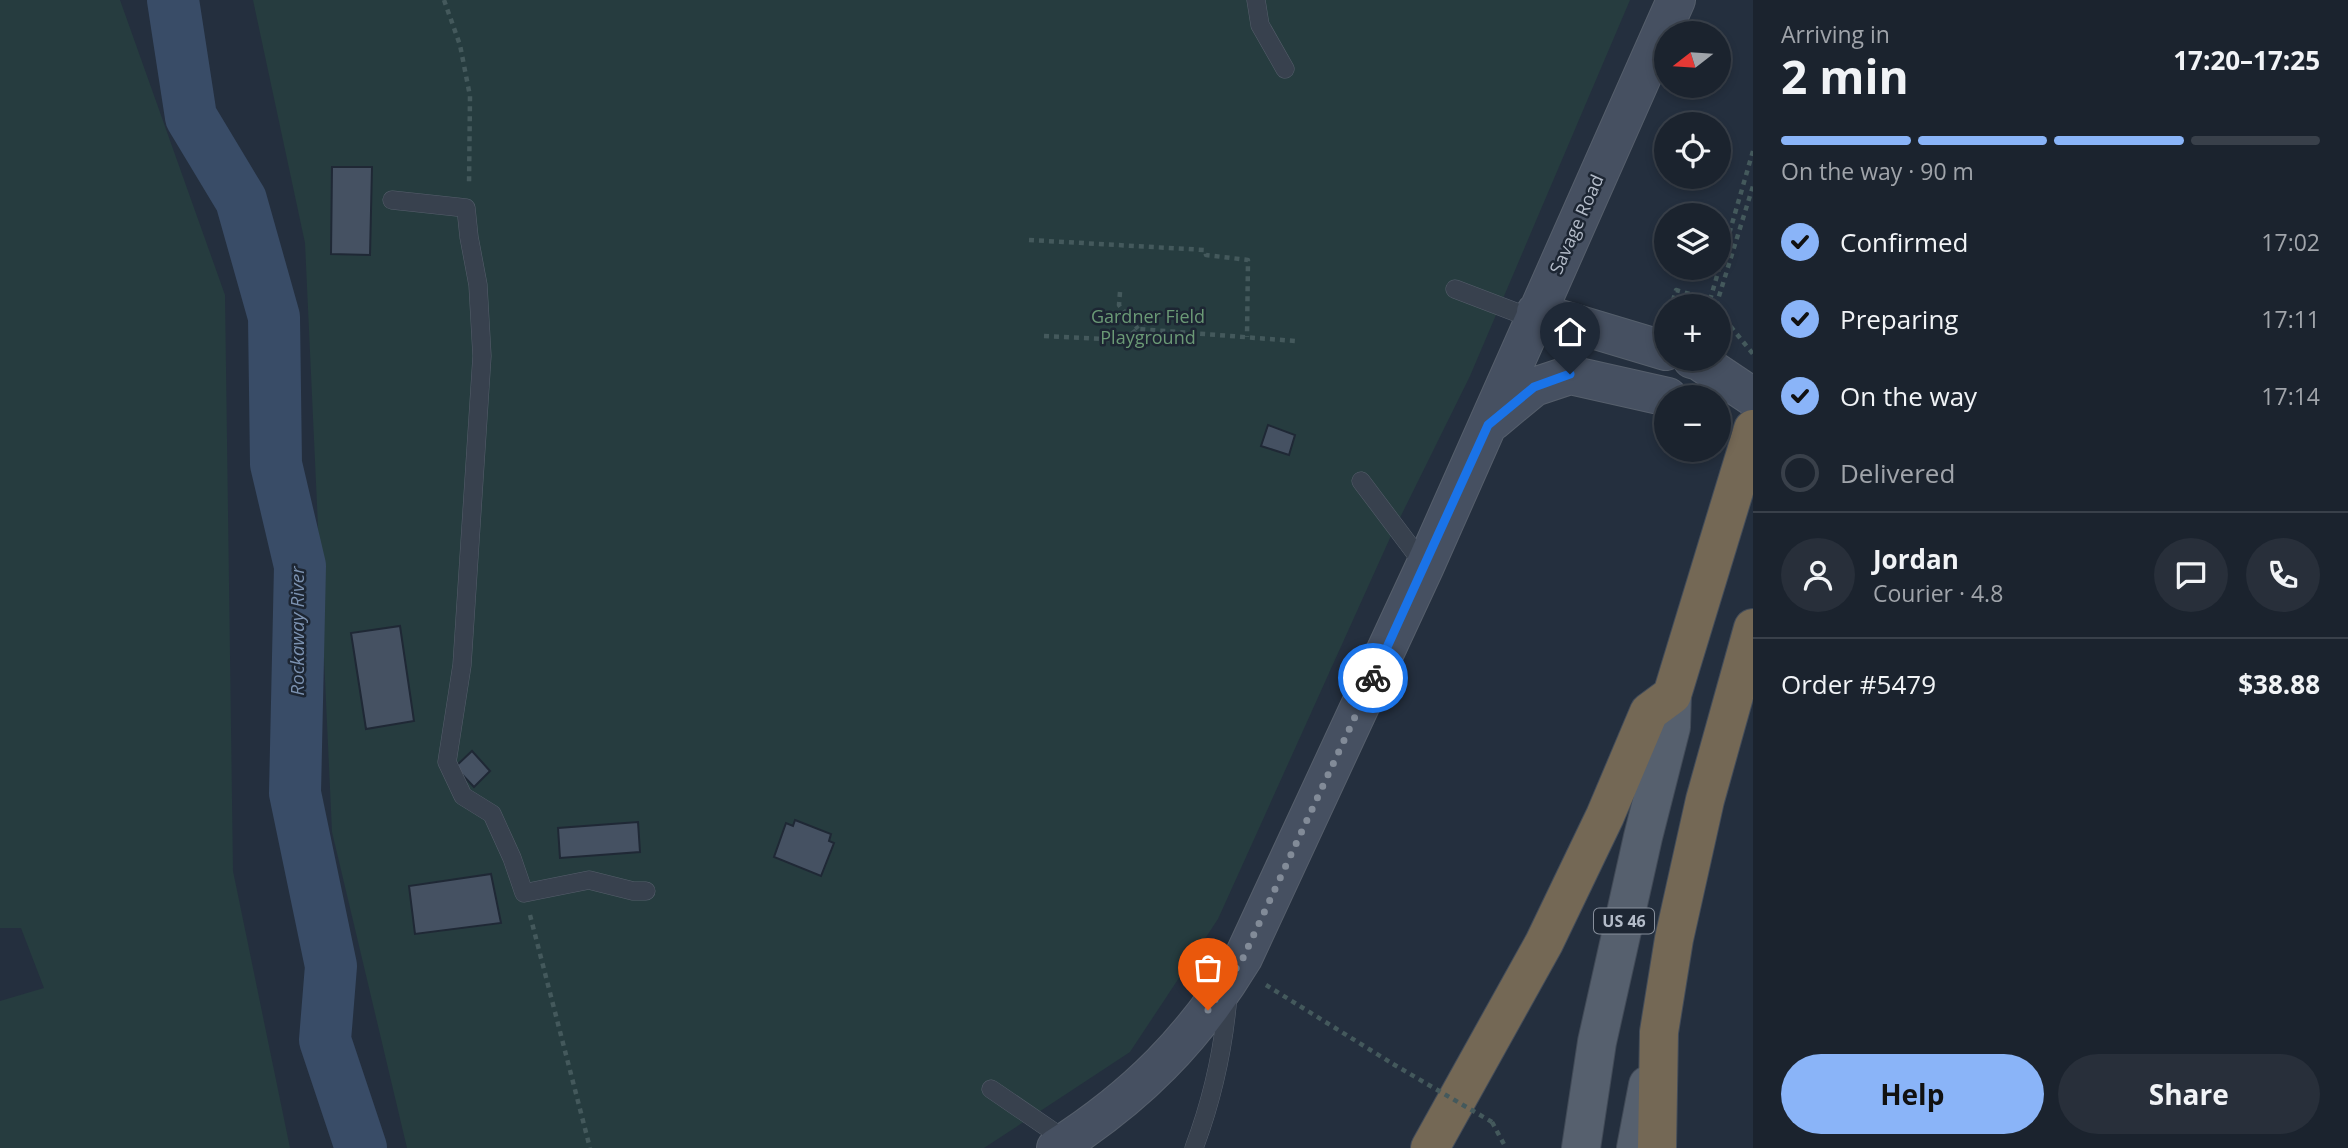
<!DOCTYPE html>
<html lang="en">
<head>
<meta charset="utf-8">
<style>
  body { margin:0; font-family:"Open Sans",sans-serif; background:#282f3a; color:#f1f3f6; height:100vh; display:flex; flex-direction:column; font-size:26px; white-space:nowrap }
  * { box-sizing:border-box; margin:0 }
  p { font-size:23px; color:#a0a4aa }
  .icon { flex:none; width:38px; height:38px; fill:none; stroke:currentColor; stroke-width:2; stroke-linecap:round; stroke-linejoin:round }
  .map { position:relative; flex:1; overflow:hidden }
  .side { display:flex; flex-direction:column; background:#1b232e; width:595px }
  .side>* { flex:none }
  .needle { width:46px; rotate:253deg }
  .controls { position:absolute; left:1654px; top:21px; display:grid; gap:14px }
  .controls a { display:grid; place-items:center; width:77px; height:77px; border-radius:50%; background:#1b232e; box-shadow:0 4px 10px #0003,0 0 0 2px #39404a; font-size:35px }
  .pin { position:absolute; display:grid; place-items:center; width:60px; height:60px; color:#fff; margin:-72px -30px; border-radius:50% 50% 50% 0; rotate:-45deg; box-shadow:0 0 7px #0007 }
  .pin .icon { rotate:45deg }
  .courier { position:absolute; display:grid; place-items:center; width:70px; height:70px; margin:-35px; border:5px solid #1a73e8; border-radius:50%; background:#fff; color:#222; box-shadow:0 2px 9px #0007 }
  .overview em { font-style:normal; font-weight:700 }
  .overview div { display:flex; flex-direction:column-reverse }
  .overview { display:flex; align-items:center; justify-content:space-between; height:119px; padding:0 28px }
  h1 { font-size:46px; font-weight:700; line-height:52px }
  .bar { display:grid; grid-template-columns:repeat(4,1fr); gap:10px 7px; align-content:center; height:84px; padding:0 28px }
  .bar i { height:9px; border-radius:5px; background:#39404a }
  .bar .on { background:#8ab4f8 }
  .bar p { grid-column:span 4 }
  .line { display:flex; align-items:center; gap:18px; padding:0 28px; border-top:2px solid #39404a }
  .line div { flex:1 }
  .round { display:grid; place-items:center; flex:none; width:74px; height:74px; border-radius:37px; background:#282f3a }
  ol { padding:0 28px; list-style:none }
  li { display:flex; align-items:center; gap:21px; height:77px }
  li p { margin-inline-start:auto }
  li .icon { padding:7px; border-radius:50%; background:#8ab4f8; color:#111; stroke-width:4 }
  li:last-child { color:#a0a4aa }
  li i { width:38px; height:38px; border:4px solid #39404a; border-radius:50% }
  .primary-button { display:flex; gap:14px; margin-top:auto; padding:14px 28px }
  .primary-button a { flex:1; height:80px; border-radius:42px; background:#8ab4f8; color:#111; font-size:28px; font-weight:700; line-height:80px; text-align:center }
  .primary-button a+a { background:#282f3a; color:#f1f3f6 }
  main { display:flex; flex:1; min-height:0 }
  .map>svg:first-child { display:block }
</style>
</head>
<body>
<main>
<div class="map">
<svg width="1753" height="1148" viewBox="0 0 1753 1148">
  <rect width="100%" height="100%" fill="#242f3e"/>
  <path fill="#263c3f" d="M0,0H120L225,295L233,871L290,1148H0V1001L44,988L21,928H0Z
    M253,0H1630L1470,376L1390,538L1218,919L1130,1052L984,1148H407L332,832L305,243Z"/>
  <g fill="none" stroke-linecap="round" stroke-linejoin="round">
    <path stroke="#394c67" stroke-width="52" d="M173,0L191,117L241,200L274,317L276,464L300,566L295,793L331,966L325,1040L361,1148"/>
  </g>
  <path fill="#455162" stroke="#1f2835" stroke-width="2" d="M332,167H372L370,255L331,254Z
    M1268,425L1295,435L1289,455L1261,446Z
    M400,626L414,721L366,729L351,633Z
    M472,751L490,771L474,787L455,767Z
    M795,820L831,834L829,841L834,843L821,876L774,857L786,823L793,826Z
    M638,822L640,852L560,858L558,828Z
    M491,874L501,923L415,934L409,886Z"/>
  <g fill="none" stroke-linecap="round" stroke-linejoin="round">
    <g stroke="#565f6c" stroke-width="19">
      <path id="lane" d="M1256,0L1260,25L1285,69
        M392,200L466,208L469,237L478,285L482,356L462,665L447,762L463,796L492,814L512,858L524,893L589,880L633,891H646
        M1455,289L1518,313L1536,312
        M1361,481L1425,566
        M991,1089L1067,1141
        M1194,1148C1212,1100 1224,1046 1228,995"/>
    </g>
    <g stroke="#565f6c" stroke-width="40">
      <path id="secondary" d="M1536,312L1666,351
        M1692,359L1699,361L1753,397
        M1493,421L1534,387L1570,375L1668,397
        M1056,1148C1136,1097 1194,1039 1243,958L1425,566L1676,0"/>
    </g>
    <g stroke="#414a57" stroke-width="40">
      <path id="primary" d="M1581,1148L1597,1042L1643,837L1671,727L1672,695
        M1636,1148L1648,1085"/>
    </g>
    <g stroke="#434c59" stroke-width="40">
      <path id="highway" d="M1430,1148L1544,943L1605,816L1649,712L1672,695L1753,429
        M1657,1148L1659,1032L1674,939L1705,800L1753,628"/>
    </g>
    <path stroke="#44595c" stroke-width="4.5" stroke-dasharray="5 5" stroke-linecap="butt" d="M444,0L460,45L470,96L469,186
      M1029,240L1205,250L1206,255L1248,260L1247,337
      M1120,292L1119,305L1138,329
      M1710,300L1753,151
      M1678,306L1672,304L1676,290L1710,300L1715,306
      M1716,306L1753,186
      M1718,311L1753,354
      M1044,336L1123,340L1138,329L1296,341
      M530,915L590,1148
      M1266,985L1393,1064
      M1492,1122L1506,1148"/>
    <use href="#lane" stroke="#38414e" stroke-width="18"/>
    <use href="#secondary" stroke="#465061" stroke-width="38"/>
    <use href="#primary" stroke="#56606e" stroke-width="38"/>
    <use href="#highway" stroke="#746855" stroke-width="38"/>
    <path stroke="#44595c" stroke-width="4.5" stroke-dasharray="5 5" stroke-linecap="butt" d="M1393,1064L1492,1122"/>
  </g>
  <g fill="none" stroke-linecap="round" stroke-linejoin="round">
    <path stroke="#828b98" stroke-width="7" stroke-dasharray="0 12.6" d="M1208,1010L1243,958L1373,678"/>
    <path stroke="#1a73e8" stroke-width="9" d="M1373,678L1488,425L1534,387L1570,374"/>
  </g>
  <g text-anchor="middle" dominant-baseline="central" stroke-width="5" stroke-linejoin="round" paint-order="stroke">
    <rect fill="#1d2633" stroke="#878f9c" stroke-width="2" x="1594" y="908.5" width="60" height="25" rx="5"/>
    <g font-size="16" font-weight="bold" fill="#b4bcc9">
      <text x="1624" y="921">US 46</text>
    </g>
    <g font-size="18" fill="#b4bcc9" stroke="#1d2633">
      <text transform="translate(1576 224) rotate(-66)">Savage Road</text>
    </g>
    <g font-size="18" fill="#6b9a76" stroke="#1d2633">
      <text x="1148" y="316">Gardner Field<tspan x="1148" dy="21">Playground</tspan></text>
    </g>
    <g font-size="19" font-style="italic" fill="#7c92b1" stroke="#1d2633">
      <text transform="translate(297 631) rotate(-90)">Rockaway River</text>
    </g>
  </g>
</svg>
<div class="controls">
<a><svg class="needle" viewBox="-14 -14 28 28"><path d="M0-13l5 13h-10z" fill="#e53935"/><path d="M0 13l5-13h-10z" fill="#a0a4aa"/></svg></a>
<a><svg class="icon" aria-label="locate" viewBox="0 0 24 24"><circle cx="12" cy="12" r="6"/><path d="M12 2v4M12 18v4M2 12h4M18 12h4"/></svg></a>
<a><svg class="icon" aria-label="layers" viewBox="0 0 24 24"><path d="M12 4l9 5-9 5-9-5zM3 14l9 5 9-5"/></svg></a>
<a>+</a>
<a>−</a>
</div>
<div class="pin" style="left:1208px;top:1010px;background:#ea580c"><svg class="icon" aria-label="bag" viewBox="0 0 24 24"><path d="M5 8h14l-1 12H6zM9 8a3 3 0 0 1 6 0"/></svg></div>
<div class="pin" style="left:1570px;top:374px;background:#1f2937"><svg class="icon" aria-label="home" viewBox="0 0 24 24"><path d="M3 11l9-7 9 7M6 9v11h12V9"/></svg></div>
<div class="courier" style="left:1373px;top:678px"><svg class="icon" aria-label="bike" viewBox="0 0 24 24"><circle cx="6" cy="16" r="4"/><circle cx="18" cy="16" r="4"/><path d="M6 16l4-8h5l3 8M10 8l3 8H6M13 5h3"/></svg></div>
</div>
<section class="side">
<div class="overview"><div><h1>2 min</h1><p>Arriving in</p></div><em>17:20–17:25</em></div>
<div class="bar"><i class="on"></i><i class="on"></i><i class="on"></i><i></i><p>On the way · 90 m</p></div>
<ol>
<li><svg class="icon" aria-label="check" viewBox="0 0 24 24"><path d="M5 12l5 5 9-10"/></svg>Confirmed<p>17:02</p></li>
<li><svg class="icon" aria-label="check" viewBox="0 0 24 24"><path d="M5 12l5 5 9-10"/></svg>Preparing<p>17:11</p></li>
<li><svg class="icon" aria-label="check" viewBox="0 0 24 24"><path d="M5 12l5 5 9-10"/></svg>On the way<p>17:14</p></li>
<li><i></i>Delivered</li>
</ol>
<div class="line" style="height:126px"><a class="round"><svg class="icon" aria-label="person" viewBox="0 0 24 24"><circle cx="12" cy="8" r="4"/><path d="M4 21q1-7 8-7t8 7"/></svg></a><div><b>Jordan</b><p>Courier · 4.8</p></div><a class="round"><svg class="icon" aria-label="chat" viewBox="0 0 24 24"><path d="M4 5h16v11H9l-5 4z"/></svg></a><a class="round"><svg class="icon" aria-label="phone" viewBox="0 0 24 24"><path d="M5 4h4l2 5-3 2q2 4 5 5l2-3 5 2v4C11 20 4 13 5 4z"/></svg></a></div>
<div class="line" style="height:91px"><div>Order #5479</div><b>$38.88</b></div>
<div class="primary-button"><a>Help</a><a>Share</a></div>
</section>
</main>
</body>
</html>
